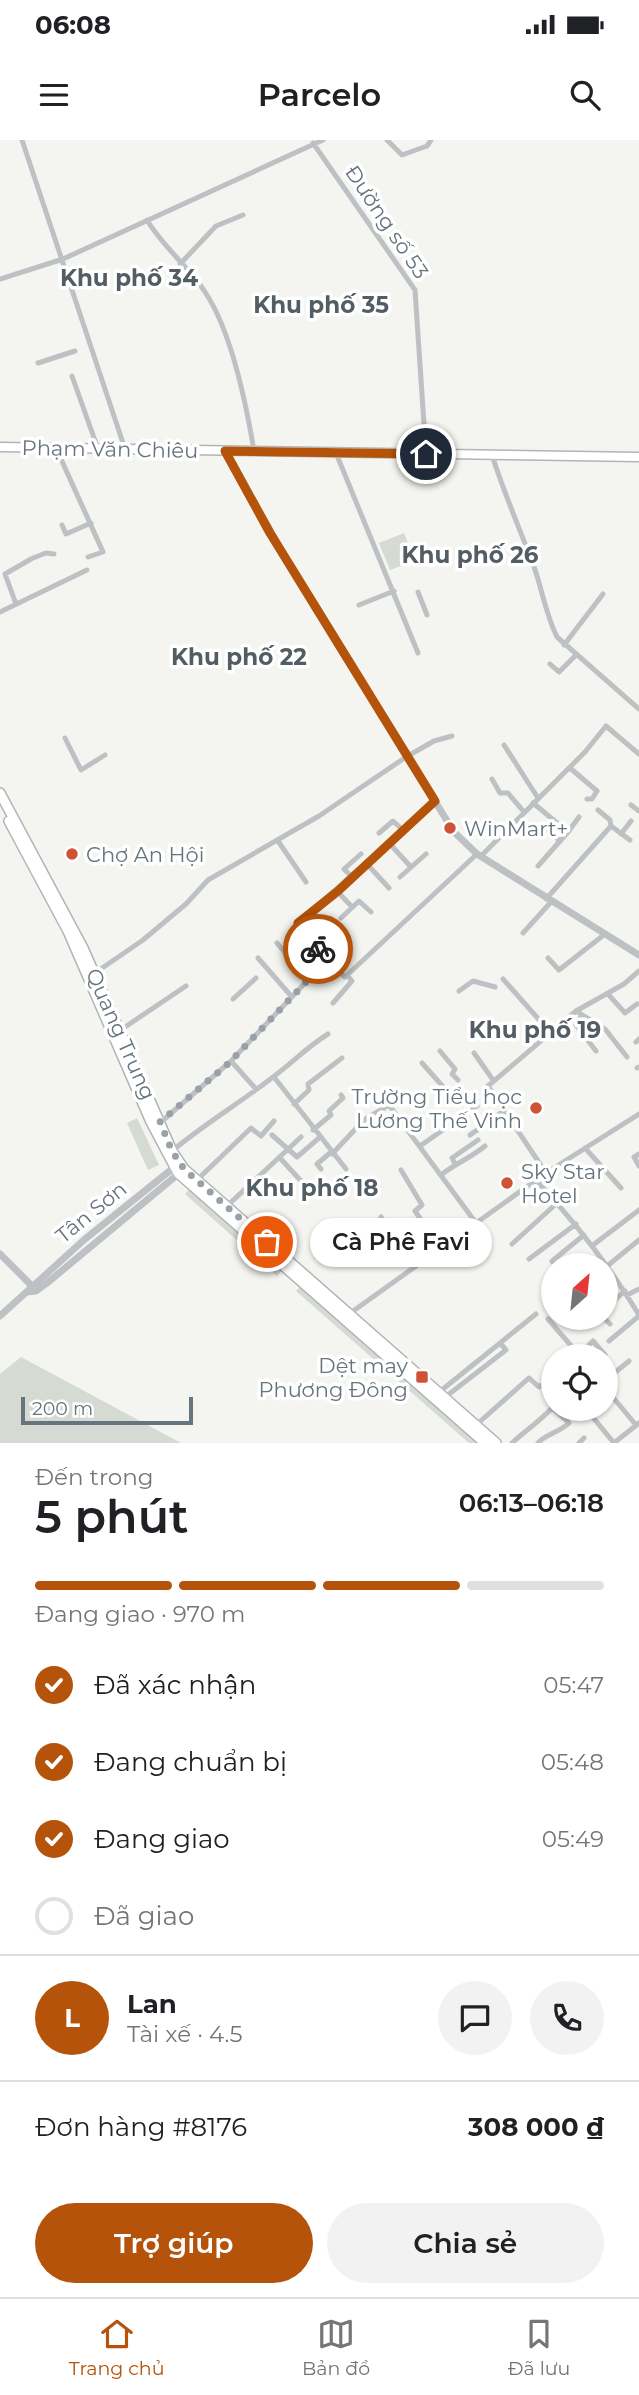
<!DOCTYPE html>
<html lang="vi">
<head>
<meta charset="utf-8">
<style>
  body { margin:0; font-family:Montserrat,sans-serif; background:#f2f2f2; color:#202124; height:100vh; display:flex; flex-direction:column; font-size:26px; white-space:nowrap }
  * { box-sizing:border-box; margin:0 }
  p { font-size:23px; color:#757577 }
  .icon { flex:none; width:38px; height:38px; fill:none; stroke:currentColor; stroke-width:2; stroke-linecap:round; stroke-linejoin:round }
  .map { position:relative; height:1303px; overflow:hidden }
  .panel { display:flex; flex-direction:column; background:#fff; flex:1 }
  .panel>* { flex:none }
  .needle { width:46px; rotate:27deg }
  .controls { position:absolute; left:541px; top:1113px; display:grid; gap:14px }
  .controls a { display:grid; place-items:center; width:77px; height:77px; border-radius:50%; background:#fff; box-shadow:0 2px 5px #0004; font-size:35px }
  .scale { position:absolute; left:21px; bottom:18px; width:172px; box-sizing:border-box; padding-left:7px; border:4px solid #66747e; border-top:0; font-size:19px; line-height:24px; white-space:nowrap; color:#66747e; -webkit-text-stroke:5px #fff; paint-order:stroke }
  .pin { position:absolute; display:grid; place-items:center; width:60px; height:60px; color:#fff; margin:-30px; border:4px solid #fff; border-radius:50%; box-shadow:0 2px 7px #0007 }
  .courier { position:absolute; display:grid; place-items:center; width:70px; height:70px; margin:-35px; border:5px solid #b45309; border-radius:50%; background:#fff; color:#222; box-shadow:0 2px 9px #0007 }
  .bubble { position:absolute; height:49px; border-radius:24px; background:#fff; box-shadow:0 2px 5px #0004; font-size:23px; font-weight:600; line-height:49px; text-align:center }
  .head em { font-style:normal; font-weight:600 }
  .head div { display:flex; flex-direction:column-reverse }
  .head { display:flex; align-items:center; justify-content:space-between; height:119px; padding:0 35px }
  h1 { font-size:46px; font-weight:600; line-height:52px }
  .bar { display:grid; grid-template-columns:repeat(4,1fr); gap:10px 7px; align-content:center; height:84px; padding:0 35px }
  .bar i { height:9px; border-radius:5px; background:#e0e0e0 }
  .bar .current { background:#b45309 }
  .bar p { grid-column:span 4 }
  .line { display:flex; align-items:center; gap:18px; padding:0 35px; border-top:2px solid #e0e0e0 }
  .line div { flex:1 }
  .round { display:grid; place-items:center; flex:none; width:74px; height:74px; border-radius:37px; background:#f2f2f2 }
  ol { padding:0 35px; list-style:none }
  li { display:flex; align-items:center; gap:21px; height:77px }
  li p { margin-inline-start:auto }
  li .icon { padding:7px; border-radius:50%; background:#b45309; color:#fff; stroke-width:4 }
  li:last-child { color:#757577 }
  li i { width:38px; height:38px; border:4px solid #e0e0e0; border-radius:50% }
  .cta { display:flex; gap:14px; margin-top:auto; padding:14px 35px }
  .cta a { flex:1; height:80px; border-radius:42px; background:#b45309; color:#fff; font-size:28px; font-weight:600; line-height:80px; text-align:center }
  .cta a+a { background:#f2f2f2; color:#202124 }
  .status { display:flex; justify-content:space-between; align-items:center; height:49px; padding:0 35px; background:#fff; direction:ltr }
  .status svg { height:19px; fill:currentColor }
  header { display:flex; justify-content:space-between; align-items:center; height:91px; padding:0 35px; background:#fff; font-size:32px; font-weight:600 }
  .dock { display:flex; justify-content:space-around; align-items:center; height:98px; border-top:2px solid #e0e0e0; background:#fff; font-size:19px; color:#757577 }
  .dock a { display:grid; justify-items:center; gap:4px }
  .dock .current { color:#b45309 }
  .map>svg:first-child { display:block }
</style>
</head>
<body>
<div class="status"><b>06:08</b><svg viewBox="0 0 49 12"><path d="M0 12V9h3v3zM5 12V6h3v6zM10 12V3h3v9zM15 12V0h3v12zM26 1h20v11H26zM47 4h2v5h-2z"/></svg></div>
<header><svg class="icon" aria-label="menu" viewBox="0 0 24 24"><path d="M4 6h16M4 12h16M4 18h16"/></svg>Parcelo<svg class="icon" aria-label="search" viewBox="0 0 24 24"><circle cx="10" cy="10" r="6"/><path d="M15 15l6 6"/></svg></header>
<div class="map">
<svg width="639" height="1303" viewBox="0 0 639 1303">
  <rect width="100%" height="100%" fill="#f4f4f0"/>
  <path fill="#d5dad2" d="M404,393L415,421L390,430L379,403Z
    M137,978L159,1025L148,1030L127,983Z
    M190,1049L282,1130L277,1136L185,1054Z
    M301,1146L480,1303H469L296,1151Z
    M21,1217L181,1303H0V1234Z"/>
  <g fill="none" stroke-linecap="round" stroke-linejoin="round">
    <g stroke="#b0b5b8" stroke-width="11">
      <path id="secondary" d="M0,307L639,317"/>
    </g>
    <g stroke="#b1b5b8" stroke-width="12">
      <path id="primary" d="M0,653L83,808L172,1011L184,1029L496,1303
        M9,681L68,791L151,982L178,1033L485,1303"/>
    </g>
    <path stroke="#bdc1c4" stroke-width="5" d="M22,0L125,309
      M387,0L402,15L427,6L431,0
      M313,3L415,150L426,314
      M147,80C163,107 188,126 205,152C232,192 246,263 254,311
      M180,124L216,86L243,75
      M0,139L63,119L323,0
      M38,223L75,211
      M72,236L98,309
      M56,308L103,412L88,417
      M336,313L418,513
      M492,315C504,353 519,387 533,424C542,448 545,473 557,497L639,569
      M62,385L66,394L91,383
      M33,418L46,413L54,414
      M418,452L427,475
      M16,464L5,434L31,419
      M359,465L394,451
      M0,472L87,430
      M564,505L603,454
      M550,524L559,532L575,516
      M65,598L81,630L105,615
      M504,605L538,658
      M570,628L597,651L592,659H587
      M492,639L500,653H508L524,672
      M533,663L568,692L538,726
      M631,665L639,671
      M554,680L547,690L560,701
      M611,686L630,700
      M568,692L579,677
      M379,693L393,681L403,690
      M621,694L631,681
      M278,701L306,742
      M389,703L411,727
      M481,716L585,612L606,586L639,614
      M367,724L389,748
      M352,737L344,729L361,714
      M400,737L426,714
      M337,751L352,767
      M546,759L611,686L610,680L598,670
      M341,778L359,761L371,772
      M523,793L551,762
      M277,803L308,839
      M258,818L292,857
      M548,818L559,830L605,794
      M326,821L298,783L435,661
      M92,835L143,800L186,764L208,740L319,676L406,617L434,601L452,596
      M503,839L550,892
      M459,851L473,841L495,847
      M608,854L625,873L637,864
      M233,859L256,838
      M333,863L352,841L347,835
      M576,871L605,889L627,917
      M582,875L576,885L596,911
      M119,891L186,846
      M636,902L639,899
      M440,911L455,929L452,934L458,940
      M474,913L493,940
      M231,921L256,949
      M422,923L446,950
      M637,928L639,927
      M274,937L346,1029
      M294,964L309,950L308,944L342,918
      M161,982L231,921L326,821L345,837L477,714
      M313,990L331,975L329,971L343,958L341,955
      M272,995L297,1017L319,998
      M470,995L505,970
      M420,1006L477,966
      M585,1008L621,1048
      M172,1011C204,984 240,963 273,937C292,923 307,907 328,894
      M332,1014L364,980L389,965L476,1083
      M639,1014L634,1017L639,1026
      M280,1018L302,1042
      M455,1024L452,1018L478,1000
      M321,1029L317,1024L331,1012
      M401,1030L422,1065L415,1071L440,1108
      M546,1033L488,946L576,871L624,844L639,831
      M441,1035C456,1023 469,1019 485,1006
      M197,1040L251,988L261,996L274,981
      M536,1040C575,1082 609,1125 639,1175
      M227,1066L301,997
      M381,1077L414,1126
      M512,1104L557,1063
      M593,1105L639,1070
      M529,1119L576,1084
      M555,1125L552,1121L584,1095
      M606,1127L639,1100
      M627,1155L639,1149
      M606,1167L625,1151
      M349,1174L546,1033L639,974
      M604,1178L610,1184
      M548,1179L579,1215
      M609,1201L639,1176
      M577,1216L593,1201L605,1215
      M606,1240L629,1221
      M606,1249L636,1285
      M438,1253L536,1174
      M444,1258L506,1210L500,1203
      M586,1269L614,1303
      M476,1285L529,1238L539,1247L553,1236
      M512,1303C526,1290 539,1282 552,1268L569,1283C560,1292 546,1294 538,1303
      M579,1303L584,1298
      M614,1303L639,1283"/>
    <path stroke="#bdc1c4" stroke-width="7" d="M225,311L298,440L454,692L477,714L639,815
      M0,1114L34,1148
      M27,1152L36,1151L47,1143L183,1030
      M0,1176L85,1099L177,1025"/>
    <use href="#secondary" stroke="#fff" stroke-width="8"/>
    <use href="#primary" stroke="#fff" stroke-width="9"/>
  </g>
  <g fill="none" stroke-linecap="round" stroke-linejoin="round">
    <path stroke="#98a1a6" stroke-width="7" stroke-dasharray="0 12.6" d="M267,1102L184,1029L172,1011L160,982L230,922L326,821L318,809"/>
    <path stroke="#b45309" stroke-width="9" d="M318,809L298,783L338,751L435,661L270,393L225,311L426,314"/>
  </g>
  <g fill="#d05235" stroke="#fff" stroke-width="2.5">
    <circle cx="450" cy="688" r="7"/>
    <circle cx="72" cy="714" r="7"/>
    <circle cx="536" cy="968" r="7"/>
    <circle cx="507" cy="1043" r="7"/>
    <rect x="415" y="1230" width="14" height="14" rx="3.5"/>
  </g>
  <g text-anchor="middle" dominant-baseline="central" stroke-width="7" stroke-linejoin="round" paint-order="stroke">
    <g font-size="21" fill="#66747e" stroke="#fff">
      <text transform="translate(387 82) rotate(56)">Đường số 53</text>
      <text transform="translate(110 309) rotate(1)">Phạm Văn Chiêu</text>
      <text transform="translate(121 894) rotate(66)">Quang Trung</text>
      <text transform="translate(91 1072) rotate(-39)">Tân Sơn</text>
    </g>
    <g font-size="21" fill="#66747e" stroke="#fff" text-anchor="start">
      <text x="464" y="688">WinMart+</text>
      <text x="86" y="714">Chợ An Hội</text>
      <text x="522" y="956" text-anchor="end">Trường Tiểu học<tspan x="522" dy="24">Lương Thế Vinh</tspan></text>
      <text x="521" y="1031">Sky Star<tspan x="521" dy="24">Hotel</tspan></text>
      <text x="408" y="1225" text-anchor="end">Dệt may<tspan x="408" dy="24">Phương Đông</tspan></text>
    </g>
    <g font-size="23" font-weight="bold" fill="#535d64" stroke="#fff">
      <text x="129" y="138">Khu phố 34</text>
      <text x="321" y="165">Khu phố 35</text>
      <text x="470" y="415">Khu phố 26</text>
      <text x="239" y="517">Khu phố 22</text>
      <text x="535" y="890">Khu phố 19</text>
      <text x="312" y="1048">Khu phố 18</text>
    </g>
  </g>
</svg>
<div class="controls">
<a><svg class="needle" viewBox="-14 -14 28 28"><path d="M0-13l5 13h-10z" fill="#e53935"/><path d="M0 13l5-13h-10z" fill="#757577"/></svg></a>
<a><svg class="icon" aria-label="locate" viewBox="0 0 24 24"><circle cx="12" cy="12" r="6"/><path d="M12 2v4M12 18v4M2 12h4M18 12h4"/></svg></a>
</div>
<div class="scale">200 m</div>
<div class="pin" style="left:267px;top:1102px;background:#ea580c"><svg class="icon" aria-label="bag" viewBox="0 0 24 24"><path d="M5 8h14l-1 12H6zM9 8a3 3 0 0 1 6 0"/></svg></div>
<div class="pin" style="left:426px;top:314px;background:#1f2937"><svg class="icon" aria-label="home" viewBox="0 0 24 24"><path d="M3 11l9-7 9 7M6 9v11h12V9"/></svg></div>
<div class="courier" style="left:318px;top:809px"><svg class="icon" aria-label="bike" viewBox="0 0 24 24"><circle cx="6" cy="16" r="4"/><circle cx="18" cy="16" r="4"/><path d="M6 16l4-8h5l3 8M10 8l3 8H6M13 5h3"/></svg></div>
<div class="bubble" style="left:310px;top:1078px;width:182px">Cà Phê Favi</div>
</div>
<section class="panel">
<div class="head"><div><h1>5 phút</h1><p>Đến trong</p></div><em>06:13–06:18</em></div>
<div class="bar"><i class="current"></i><i class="current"></i><i class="current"></i><i></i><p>Đang giao · 970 m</p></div>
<ol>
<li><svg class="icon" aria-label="check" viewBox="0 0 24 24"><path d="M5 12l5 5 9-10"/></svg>Đã xác nhận<p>05:47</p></li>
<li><svg class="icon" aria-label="check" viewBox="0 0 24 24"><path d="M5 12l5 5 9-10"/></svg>Đang chuẩn bị<p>05:48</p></li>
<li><svg class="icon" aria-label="check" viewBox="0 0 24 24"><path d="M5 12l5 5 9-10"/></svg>Đang giao<p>05:49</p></li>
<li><i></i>Đã giao</li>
</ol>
<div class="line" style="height:126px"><b class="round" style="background:#b45309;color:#fff">L</b><div><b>Lan</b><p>Tài xế · 4.5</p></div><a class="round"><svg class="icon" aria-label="chat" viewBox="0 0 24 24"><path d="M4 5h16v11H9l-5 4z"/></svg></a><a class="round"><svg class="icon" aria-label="phone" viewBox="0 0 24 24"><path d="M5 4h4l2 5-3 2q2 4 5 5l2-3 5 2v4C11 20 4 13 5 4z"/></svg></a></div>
<div class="line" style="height:91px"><div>Đơn hàng #8176</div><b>308 000 ₫</b></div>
<div class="cta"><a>Trợ giúp</a><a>Chia sẻ</a></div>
</section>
<nav class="dock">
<a class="current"><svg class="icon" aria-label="home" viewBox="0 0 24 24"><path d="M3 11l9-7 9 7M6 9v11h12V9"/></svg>Trang chủ</a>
<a><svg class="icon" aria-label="map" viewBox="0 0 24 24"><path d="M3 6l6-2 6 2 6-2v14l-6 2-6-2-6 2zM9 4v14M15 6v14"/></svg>Bản đồ</a>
<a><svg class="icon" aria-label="saved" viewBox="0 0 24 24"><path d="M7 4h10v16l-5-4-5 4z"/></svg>Đã lưu</a>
</nav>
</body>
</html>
